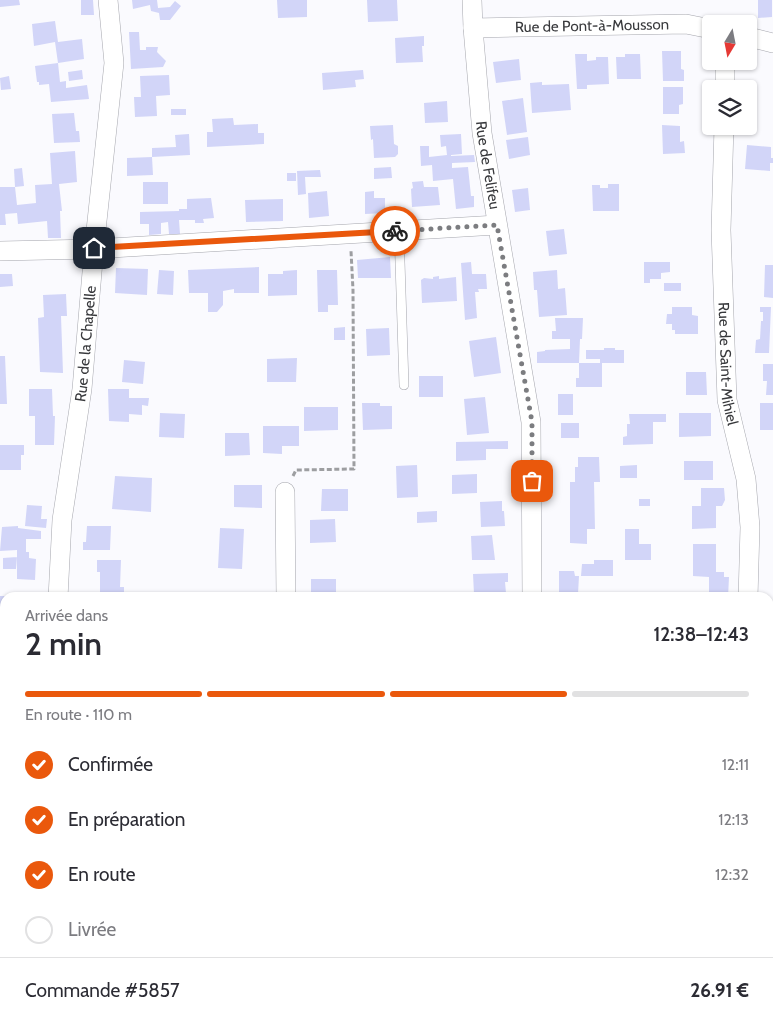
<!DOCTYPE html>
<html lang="fr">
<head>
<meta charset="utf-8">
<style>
  body { margin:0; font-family:Cabin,sans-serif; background:#f2f2f3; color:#2b2b33; height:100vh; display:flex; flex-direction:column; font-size:19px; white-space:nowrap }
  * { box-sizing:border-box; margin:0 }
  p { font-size:16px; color:#7c7c81 }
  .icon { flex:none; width:28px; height:28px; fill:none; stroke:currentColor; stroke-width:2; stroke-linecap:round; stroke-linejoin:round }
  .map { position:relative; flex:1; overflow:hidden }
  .details { position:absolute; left:0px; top:592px; width:774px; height:441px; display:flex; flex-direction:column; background:#fff; border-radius:15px 15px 0 0; box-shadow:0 1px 4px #0004 }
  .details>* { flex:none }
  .needle { width:32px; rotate:190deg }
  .fabs { position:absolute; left:702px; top:15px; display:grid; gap:10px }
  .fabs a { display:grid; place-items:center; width:55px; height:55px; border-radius:5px; background:#fff; box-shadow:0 1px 4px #0004; font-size:25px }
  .pin { position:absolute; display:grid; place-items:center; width:42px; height:42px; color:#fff; margin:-21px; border-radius:10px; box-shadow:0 2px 8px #0006 }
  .courier { position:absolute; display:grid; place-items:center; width:50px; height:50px; margin:-25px; border:4px solid #ea580c; border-radius:50%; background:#fff; color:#222; box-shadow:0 1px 6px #0007 }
  .summary em { font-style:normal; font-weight:600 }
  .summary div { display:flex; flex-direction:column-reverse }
  .summary { display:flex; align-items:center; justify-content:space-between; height:85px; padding:0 25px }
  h1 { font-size:32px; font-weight:600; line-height:38px }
  .bar { display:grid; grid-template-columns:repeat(4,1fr); gap:8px 5px; align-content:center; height:60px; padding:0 25px }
  .bar i { height:6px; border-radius:4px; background:#e1e1e2 }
  .bar .on { background:#ea580c }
  .bar p { grid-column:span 4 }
  .line { display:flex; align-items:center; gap:12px; padding:0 25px; border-top:1px solid #e1e1e2 }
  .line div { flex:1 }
  ol { padding:0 25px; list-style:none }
  li { display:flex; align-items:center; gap:15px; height:55px }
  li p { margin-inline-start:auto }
  li .icon { padding:5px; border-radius:50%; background:#ea580c; color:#fff; stroke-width:4 }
  li:last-child { color:#7c7c81 }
  li i { width:28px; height:28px; border:2px solid #e1e1e2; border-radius:50% }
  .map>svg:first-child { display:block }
</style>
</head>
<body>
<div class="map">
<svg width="773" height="1033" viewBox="0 0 773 1033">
  <rect width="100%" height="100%" fill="#fafafe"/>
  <path fill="#d2d5f8" d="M0,0H19L20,5L0,7Z
    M81,0H93L94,15H81Z
    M132,0H157L158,8L170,7L175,1L181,6L170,20H160L159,13L151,11L150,5L133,9Z
    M277,0H307V17L278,18Z
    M367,0H397L398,21L368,22Z
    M758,0H772V17L758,18Z
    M55,21L58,42L82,39L84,59L58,63L55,42L34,46L32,24Z
    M129,32H139L140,50H146V47H158L157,52L166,61L163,67L131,69Z
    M424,36V46H422L423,62L396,63L395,38Z
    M662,51H681V69L684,70V81H663Z
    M575,54H587V61L596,60V57H608L609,84L587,85V89H577Z
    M625,54H640L641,79H617L616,57H625Z
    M519,59L521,80L496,83L493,62Z
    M58,63L60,82L66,81V88L87,85L89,99L51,102L49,84L39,85V82H37L35,66Z
    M82,70L83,79L69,81L68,72Z
    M363,70L364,79L355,80L356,87L323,90L322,73Z
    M169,75L170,95L156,96L157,116L135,117L134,97H141L140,76Z
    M9,76L11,89L1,90L0,78Z
    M542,82V85L569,84L571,110L532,113L530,83Z
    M663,87H683V104L679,105V114H663Z
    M523,98L527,132L507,135L502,101Z
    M447,101L448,122L425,123L424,103Z
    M171,109H186V115H171Z
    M74,113L76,131H79L80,142L54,143L52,114Z
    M233,118L234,125L258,124V133H264V144L207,147V132H213L212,119Z
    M393,125L394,144L398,146V154L395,157L374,158L373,139L371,140L370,126Z
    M662,125L680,126V142L684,141L685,153L663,154Z
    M189,134L190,155L152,157V148L176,147L175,135Z
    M461,134L462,154L451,155V156L474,155L475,162L452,163V168L468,167L471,196H474V207L456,209L453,179L433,181L432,165L421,166L420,146H429V157L447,155L446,146L441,147L440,135Z
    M528,137L530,155L509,159L506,140Z
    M747,145L771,147V158H773V163H770V171L745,169Z
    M75,151L77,182L59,184L62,211H60L61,238H48L47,221L18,224L17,213L5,214L6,225H0V187H15L17,205L36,203L35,185L52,184L50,153Z
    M152,157L153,175L127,176V158Z
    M391,167L392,178L374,179V168Z
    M22,168L24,186L15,187L14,169Z
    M320,170L321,177H305L306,194L298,195L297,171Z
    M287,173H296V181H287Z
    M423,181L424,187H438L440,205L412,207L411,189L413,188L412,182Z
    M143,182H168V204H143Z
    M608,184H619V211H593L592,185H600V188H608Z
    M528,188L530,210L515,212L512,190Z
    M327,191L329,216L309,218L308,193Z
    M374,191V198H385V213L365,214V192Z
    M211,198L214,218L203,219L204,223H195V220H179L180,234H169L168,222L161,223V234L149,235V224H140V212L179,211V209H187V199Z
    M283,199V221L246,222L245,200Z
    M564,229L567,254L549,256L546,231Z
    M390,257L391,278H358L357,260Z
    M471,262L472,274H486L487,289H478L479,292H475L477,318L465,320L461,263Z
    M644,262H670V272L661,273V279H650V283H644Z
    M765,265H773V298L764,297Z
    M259,267V293H234V289L223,291V305L217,312H208V293H189L188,270Z
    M116,268L148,269L147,295L115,293Z
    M159,270L174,271L173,295L157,294Z
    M297,270V295L268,296V274H283V271Z
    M317,270H337L338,305H328V312H318Z
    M557,270L558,289L565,288L567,315L539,317L537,290H534L533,272Z
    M0,274H12L13,286L0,287Z
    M439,276V279L456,277L457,301L422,303L421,280L424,278L433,279V277Z
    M664,283H681V291H664Z
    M66,294L67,316H61L63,373L40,372L38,318L44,317L43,295Z
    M672,307H692V315L698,316V334H675V330H672V324H666L667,314H672Z
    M760,307H771L769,353H755L756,340L760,339L761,321H763V312H760Z
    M555,318H583L582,339H580L579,363H537V352L545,351V350L570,349V339H552V331H556Z
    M345,327V340H334V328Z
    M389,328L390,355L367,356L366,329Z
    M496,337L501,373L474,377L469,341Z
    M604,348H615V350H624V363H602V387H576V378H579V363H600V359H586V350H604Z
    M0,356H5L7,404H0Z
    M297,358L296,382H267V359Z
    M124,360L145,362L143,384L122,382Z
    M763,364H773V395H766L767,381H763Z
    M686,372H706L707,395H686Z
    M419,376H443V397H419Z
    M29,389H52L53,416H55L54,445H35V416H29Z
    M108,389H129V398H149L148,406L142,405V415L129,414V422L109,421Z
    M558,394H573V415H558Z
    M485,397L489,433L467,435L464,399Z
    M362,403H380V406H392V429L363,430Z
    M760,403H773V430H760Z
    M304,407H338V430L304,431Z
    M160,413L185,414L184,438L159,437Z
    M679,413H711V436L679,437Z
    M629,414H666V422H653V444L623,445V437L627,436V424H630Z
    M561,423H579V438H561Z
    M263,426H299V446H282V454L263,453Z
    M225,433H249L250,455L225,456Z
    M508,441V449H486V460L456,461V442Z
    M0,445H24V455H21V470H0Z
    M578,457H599L600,482H594L595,529H587V544L570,543V482H575V467H578Z
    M684,461H713V480H684Z
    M417,465L418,497L397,498L396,466Z
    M637,465V478H620V466Z
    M477,474V493L452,494V475Z
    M115,476L152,478L151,512L112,509Z
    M234,485H262V508L234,507Z
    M701,488H724L725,500L722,506H716V528L692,529V506H701Z
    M322,489H348V511H321Z
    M639,499H650V506H639Z
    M502,501V511H504L505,526L481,527L480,502Z
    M27,505L42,506L41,519H47L46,528L25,526Z
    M437,511V522L417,523V512Z
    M335,519L336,542L310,543V520Z
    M18,526V528L41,531V539H26V552H29V558L36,559L35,580L17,579V550L0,551L2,527Z
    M87,526H111L110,550H83V542H86Z
    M220,528L244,529L242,569L218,568Z
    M625,529H639V544H651V560H625Z
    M492,535L495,560H472L471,536Z
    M693,544H716V572H724V577H729L728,598H702V595H709V577L693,576Z
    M17,557L16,569H3V558Z
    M97,560H121L120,587H124V598H100V572H97Z
    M594,560H613V576H581L582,564H594Z
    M559,571H574L575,576H579L578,594H559Z
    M508,573V582H505L506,593L474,594L473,574Z
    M311,579H336V598H311Z
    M0,596H5V613H0Z
    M769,641H773V662H769Z
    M769,727H773V750H769Z
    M0,754L5,760V823L0,817Z
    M769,825H773V846H769Z
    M769,900H773V931H769Z
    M769,947H773V980H769Z
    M769,1007L773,1008V1033L758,1031V1029H769Z
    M150,1029H166L167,1031L178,1030L179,1033H150Z
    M258,1029H276V1033H258Z
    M597,1029H630L629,1033H597Z
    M669,1029H697V1033L669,1032Z"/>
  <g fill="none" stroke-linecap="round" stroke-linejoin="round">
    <g stroke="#a5a6ad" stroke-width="10">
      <path id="lane" d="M399,231L404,385"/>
    </g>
    <g stroke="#a5a6ad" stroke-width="20">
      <g id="street">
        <path id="s1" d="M472,0L473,28L482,133L531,422L532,598"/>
        <path id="s2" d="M473,28L686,24L711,29"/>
        <path d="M749,37L773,43"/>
        <path d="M725,89V61"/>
        <path id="s3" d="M724,126L721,230L727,400L746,479L750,527L748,598"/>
        <path d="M0,251L94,249L497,225"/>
        <path d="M285,492L286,598"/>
        <path id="s4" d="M58,598L62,520L82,389L94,249L114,63L108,0"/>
        <path d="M0,695H5"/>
        <path d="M769,696H773"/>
        <path d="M0,846L5,853"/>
        <path d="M769,874H773"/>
        <path d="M0,1018H5"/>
        <path d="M20,1029V1033"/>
        <path d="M126,1029L128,1033"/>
        <path d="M304,1033V1029"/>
        <path d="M433,1033V1029"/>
        <path d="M558,1033L561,1029"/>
        <path d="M721,1033V1029"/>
      </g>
    </g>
    <path stroke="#9d9ea1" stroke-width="3" stroke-dasharray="5 2.5" stroke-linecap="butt" d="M293,476L296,470L354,469L353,290L351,251"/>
    <use href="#lane" stroke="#fff" stroke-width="9"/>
    <use href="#street" stroke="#fff" stroke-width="19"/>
  </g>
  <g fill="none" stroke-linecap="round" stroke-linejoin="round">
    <path stroke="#7c7d80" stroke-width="5" stroke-dasharray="0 9" d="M395,231L497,225L532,422V481"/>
    <path stroke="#ea580c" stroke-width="6" d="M94,248L395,231"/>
  </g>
  <g text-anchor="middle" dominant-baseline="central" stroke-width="4" stroke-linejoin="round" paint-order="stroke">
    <g font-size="15" fill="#38393c" stroke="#fff">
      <text stroke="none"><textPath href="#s2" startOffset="119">Rue de Pont-à-Mousson</textPath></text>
      <text stroke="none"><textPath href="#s1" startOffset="166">Rue de Felifeu</textPath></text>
      <text stroke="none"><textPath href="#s4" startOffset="256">Rue de la Chapelle</textPath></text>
      <text stroke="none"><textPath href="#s3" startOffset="238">Rue de Saint-Mihiel</textPath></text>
    </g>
  </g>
</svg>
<div class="fabs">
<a><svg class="needle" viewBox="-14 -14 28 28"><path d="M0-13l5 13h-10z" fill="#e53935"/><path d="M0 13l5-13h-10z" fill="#7c7c81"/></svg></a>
<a><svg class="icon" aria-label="layers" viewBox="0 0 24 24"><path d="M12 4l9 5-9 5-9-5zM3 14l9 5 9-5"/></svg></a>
</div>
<div class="pin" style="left:532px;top:481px;background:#ea580c"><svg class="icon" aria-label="bag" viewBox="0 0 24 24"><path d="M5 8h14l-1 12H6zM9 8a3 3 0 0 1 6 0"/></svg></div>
<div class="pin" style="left:94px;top:248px;background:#1f2937"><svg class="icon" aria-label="home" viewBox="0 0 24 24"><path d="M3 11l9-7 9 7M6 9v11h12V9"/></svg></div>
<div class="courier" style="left:395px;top:231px"><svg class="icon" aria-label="bike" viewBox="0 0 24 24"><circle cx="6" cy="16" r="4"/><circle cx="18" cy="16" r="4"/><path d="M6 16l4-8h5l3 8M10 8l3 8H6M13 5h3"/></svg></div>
<section class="details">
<div class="summary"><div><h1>2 min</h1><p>Arrivée dans</p></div><em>12:38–12:43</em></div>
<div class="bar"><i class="on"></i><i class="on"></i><i class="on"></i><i></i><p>En route · 110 m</p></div>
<ol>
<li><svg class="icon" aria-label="check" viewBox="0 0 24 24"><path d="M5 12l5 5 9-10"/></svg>Confirmée<p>12:11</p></li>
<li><svg class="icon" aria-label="check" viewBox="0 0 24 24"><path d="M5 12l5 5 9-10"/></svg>En préparation<p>12:13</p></li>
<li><svg class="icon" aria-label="check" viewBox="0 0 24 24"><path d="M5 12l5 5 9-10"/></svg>En route<p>12:32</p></li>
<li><i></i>Livrée</li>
</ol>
<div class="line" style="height:65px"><div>Commande #5857</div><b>26.91 €</b></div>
</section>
</div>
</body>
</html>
